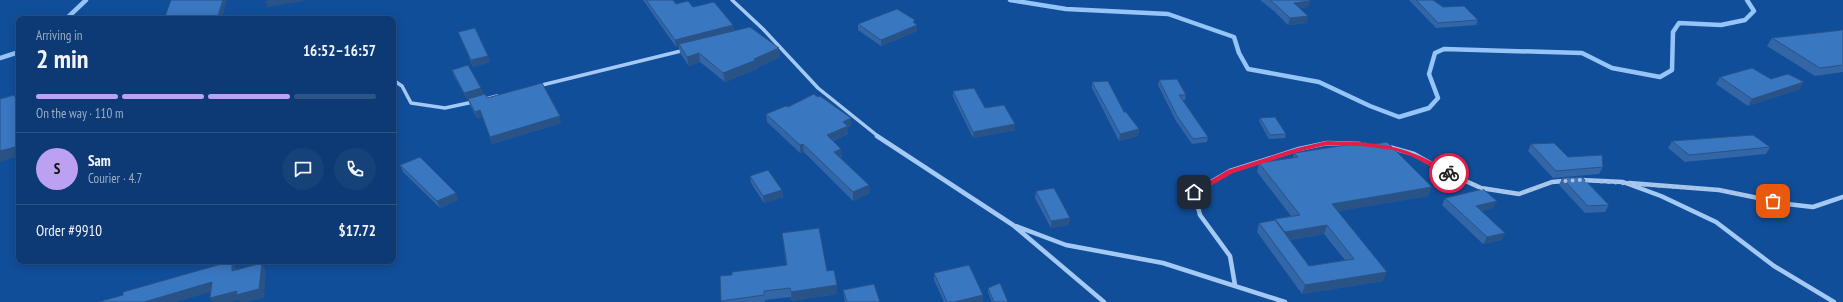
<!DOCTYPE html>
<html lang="en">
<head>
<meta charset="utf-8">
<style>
  body { margin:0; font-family:"PT Sans Narrow",sans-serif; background:#164179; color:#f1f3f6; height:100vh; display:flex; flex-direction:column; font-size:15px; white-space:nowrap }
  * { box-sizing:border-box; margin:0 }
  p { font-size:13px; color:#9aadc5 }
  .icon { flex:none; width:22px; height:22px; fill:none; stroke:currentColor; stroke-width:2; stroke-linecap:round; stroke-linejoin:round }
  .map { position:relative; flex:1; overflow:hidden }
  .drawer { position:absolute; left:16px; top:16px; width:380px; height:248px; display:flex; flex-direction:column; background:#0d3a74; border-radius:8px; box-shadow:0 2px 10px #0003,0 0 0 1px #2d5486 }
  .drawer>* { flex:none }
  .pin { position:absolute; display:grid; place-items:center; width:34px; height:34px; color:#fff; margin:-17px; border-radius:8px; box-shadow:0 2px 6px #0006 }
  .courier { position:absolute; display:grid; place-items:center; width:40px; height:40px; margin:-20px; border:3px solid #e11d48; border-radius:50%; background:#fff; color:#222; box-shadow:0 1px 5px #0007 }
  .head em { font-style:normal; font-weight:700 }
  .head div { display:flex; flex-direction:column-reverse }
  .head { display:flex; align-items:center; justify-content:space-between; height:68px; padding:0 20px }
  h1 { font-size:26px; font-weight:700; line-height:30px }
  .bar { display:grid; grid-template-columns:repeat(4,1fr); gap:6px 4px; align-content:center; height:48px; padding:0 20px }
  .bar i { height:5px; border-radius:3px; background:#2d5486 }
  .bar .current { background:#bca0f2 }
  .bar p { grid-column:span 4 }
  .line { display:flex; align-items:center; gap:10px; padding:0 20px; border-top:1px solid #2d5486 }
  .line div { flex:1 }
  .round { display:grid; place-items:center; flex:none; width:42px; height:42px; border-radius:21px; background:#164179 }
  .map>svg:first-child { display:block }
</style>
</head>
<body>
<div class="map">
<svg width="1843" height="302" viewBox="0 0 1843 302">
  <rect width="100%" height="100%" fill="#114e9a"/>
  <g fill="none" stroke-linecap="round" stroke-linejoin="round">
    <path stroke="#95c4f7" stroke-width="4.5" d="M1010,0L1066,9L1168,14L1234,37L1239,53L1248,69L1319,82L1370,106L1399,117L1429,108L1438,98L1429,74L1435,53L1444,49L1582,53L1612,68L1660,77L1672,70L1673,32L1679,23L1721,25L1745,20L1754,11L1747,0
      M66,19L86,0
      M0,58L19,52"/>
    <path stroke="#a4c9f4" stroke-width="3.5" d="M732,0L763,29L818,88L879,137
      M393,80L402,86L411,103L445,108L473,102
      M538,86L685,50
      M482,100L497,96"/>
    <path stroke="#a4c9f4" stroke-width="4.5" d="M877,136L1013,225L1104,302
      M1389,147L1414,154L1444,171L1481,188L1519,194L1552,182L1564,181
      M1581,180L1623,182L1661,196L1716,222L1774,266L1834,302
      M1629,183L1719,190L1787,204L1813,207L1843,197
      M1016,226L1066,245L1163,263L1285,302
      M1235,285L1230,256L1200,215L1194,192L1230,171L1299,149L1327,143L1360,144"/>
  </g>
  <path fill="#3266a6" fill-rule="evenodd" d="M643,0H673L676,4L693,7L733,25L734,31L780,57L756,68L757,69L725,82L700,62L689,66L680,53L679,47H676Z
    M1260,0H1309L1310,1L1308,7L1300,8L1307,23L1288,25L1275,12Z
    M1409,0H1433L1443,7L1478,20L1476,25L1436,28Z
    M915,23L917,25V31L881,46L858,30V24Z
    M1843,30V72L1815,76L1767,46L1772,38Z
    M458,32L488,56L490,62L473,67L461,38Z
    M452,70L483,95L487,98L561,123L492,144L483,117L477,118L470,105L468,99H467L454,76Z
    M1720,77L1771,79L1800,89L1748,106L1716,84Z
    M1159,80L1186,95L1185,100H1183L1208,137L1207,142L1192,144L1176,121L1158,85Z
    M1092,82L1124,112L1139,129L1138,136L1119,141L1092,88Z
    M953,91L985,108L1015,130L973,138L953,97Z
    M818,97L851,126L848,127V134L833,141L842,157L840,158L870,193L853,201L804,152L800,153L767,122L766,114Z
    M1260,118L1286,134L1285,138L1269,139L1259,121Z
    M1672,141L1770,147L1766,154L1685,162L1668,148Z
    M1531,144L1568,157L1603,167L1599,174L1553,178L1528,151Z
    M1369,145L1432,187L1428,196L1338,211L1383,281L1302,294L1257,232L1259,223L1275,221V219L1291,216L1257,172L1259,163L1293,158L1294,153ZM1324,234L1345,260L1309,266L1289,240Z
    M400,165L458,200L440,208L403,172Z
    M750,176L782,190L783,197L764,203L751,183Z
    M1562,178L1609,205L1605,212L1585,213L1559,185Z
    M1036,191L1069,225L1051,228L1035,198Z
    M1445,198L1493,208L1481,211L1505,233L1501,240L1483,244L1442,205Z
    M782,233L827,271L837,294L792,301L791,297L765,300V302H721V301L732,275L786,265Z
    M934,273L983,302H944L934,280Z
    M988,288L1008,302H992L988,292Z
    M843,290L880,302H845L844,297Z"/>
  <path fill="#295387" d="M223,0H227L222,19H217Z
    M269,0H309L268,7L265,1Z
    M1310,1L1308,7L1293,9L1294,3Z
    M1308,16L1307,23L1288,25L1290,18Z
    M915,20V25H917V31L881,46V40Z
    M733,25L734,33L679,44V47H676L675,40Z
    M779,48L780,57L756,68L757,69L725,82L723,73Z
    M699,53L700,62L689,66L687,57Z
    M488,56L490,62L473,67L471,60Z
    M1804,82L1800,89L1748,106L1752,99Z
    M481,88L484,95L467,99L464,93Z
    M480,110L483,117L477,118L475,112Z
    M560,116L561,123L492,144L490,137Z
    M851,118V126L848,127V134L827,143V135L843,122Z
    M1015,124V130L973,138V132Z
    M1139,129L1138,136L1119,141L1120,134Z
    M803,144L804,152L800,153V145Z
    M19,146V156L0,162V151Z
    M841,149L842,157L835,160L834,152Z
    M869,185L870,193L853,201V192Z
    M1432,187L1428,196L1329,213L1332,204Z
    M782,190L783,197L764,203L763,196Z
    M456,193L458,200L440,208L437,201Z
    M1497,201L1493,208L1473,213L1476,206Z
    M1070,218L1069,225L1051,228V221Z
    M1327,225L1324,234L1282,241L1285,232Z
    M1505,233L1501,240L1483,244L1487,237Z
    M232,261L237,270L232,271Z
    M262,263L266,271L264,298L246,302H240L239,300L232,302H212L210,298Z
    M1387,272L1383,281L1302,294L1305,285Z
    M212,282L217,290L176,302H144Z
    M837,285V294L792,301L791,292Z
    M983,295V302H954Z"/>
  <path fill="#3a77c1" stroke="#295387" d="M171,0H223L217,19H164Z
    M646,0H673L676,4L688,1L693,7L714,2L733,25L675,40Z
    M1270,0H1309L1310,1L1294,3L1308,16L1290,18L1277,6Z
    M1416,0H1433L1443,7L1464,6L1478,20L1438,23Z
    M897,9L915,20L913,22L917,25L881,40L858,24Z
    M750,27L779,48L754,59L756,60L723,73L699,53L687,57L679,44Z
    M475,28L488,56L471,60L458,32Z
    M1843,30V65L1820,68L1772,38Z
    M468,65L481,88L464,93L452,70Z
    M1752,68L1771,79L1788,74L1804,82L1752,99L1720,77Z
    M1177,79L1186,95H1179L1208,137L1193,139L1177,116L1159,80Z
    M1108,81L1124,112H1126L1139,129L1120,134L1092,82Z
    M542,83L560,116L490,137L480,110L475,112L468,99L485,94L487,98Z
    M974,88L985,108L1004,105L1015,124L973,132L953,91Z
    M814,94L818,97L820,96L851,118L843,122L848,126L827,135L841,149L834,152L869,185L853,192L803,144L800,145L766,114L786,106L788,107Z
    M14,95L19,105V146L0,151V99Z
    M1275,117L1286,134L1270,135L1260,118Z
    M1753,135L1770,147L1689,155L1672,141Z
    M1366,142L1369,145L1387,142L1432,187L1332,204L1387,272L1305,285L1259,223L1275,220L1309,266L1354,259L1327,225L1285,232L1275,219L1300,215L1259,163L1298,157L1294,153Z
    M1554,143L1568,157L1602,155L1603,167L1556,171L1531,144Z
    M420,157L456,193L437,201L400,165Z
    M768,170L782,190L763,196L750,176Z
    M1582,177L1609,205L1588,206L1562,178Z
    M1054,188L1070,218L1051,221L1036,191Z
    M1483,189L1497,201L1476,206L1505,233L1487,237L1445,198Z
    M819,228L827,271L834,270L837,285L791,292L790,288L764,291V295L721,301L720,276L732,275V272L787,265L782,233Z
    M232,261V271L262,263L259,289L236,295L237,291L210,298L212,282L144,302H98L123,295V292Z
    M969,265L983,295L954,302H947L934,273Z
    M1000,283L1008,302H994L988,288Z
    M874,284L880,302H847L843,290Z"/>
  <path fill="#e11d48" d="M1327,141C1368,142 1398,143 1434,163C1440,166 1448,169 1453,173L1447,175L1411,156L1393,150L1361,146L1327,145L1301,151L1233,173L1197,194L1191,192L1228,170L1297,148Z"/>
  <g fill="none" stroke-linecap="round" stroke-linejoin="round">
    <path stroke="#acc1dc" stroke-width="4" stroke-dasharray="0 7.2" d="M1449,173L1481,188L1519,194L1552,182L1579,180L1719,190L1773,201"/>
  </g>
</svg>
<div class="pin" style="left:1773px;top:201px;background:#ea580c"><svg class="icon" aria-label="bag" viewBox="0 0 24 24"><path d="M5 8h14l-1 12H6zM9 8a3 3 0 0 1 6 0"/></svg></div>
<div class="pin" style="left:1194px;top:192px;background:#1f2937"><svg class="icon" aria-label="home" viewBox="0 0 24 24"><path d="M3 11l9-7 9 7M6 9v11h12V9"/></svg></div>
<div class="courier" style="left:1449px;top:173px"><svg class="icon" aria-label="bike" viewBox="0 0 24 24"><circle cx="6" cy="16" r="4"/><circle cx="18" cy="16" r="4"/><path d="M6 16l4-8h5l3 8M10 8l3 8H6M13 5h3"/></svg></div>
<section class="drawer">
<div class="head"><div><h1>2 min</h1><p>Arriving in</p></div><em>16:52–16:57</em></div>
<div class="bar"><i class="current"></i><i class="current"></i><i class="current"></i><i></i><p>On the way · 110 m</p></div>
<div class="line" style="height:72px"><b class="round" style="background:#bca0f2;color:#111">S</b><div><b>Sam</b><p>Courier · 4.7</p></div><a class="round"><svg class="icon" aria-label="chat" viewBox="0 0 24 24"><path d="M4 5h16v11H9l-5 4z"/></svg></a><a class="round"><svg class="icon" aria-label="phone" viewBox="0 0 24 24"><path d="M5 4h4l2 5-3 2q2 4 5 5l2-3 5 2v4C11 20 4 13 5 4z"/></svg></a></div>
<div class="line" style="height:52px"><div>Order #9910</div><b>$17.72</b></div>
</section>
</div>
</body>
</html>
